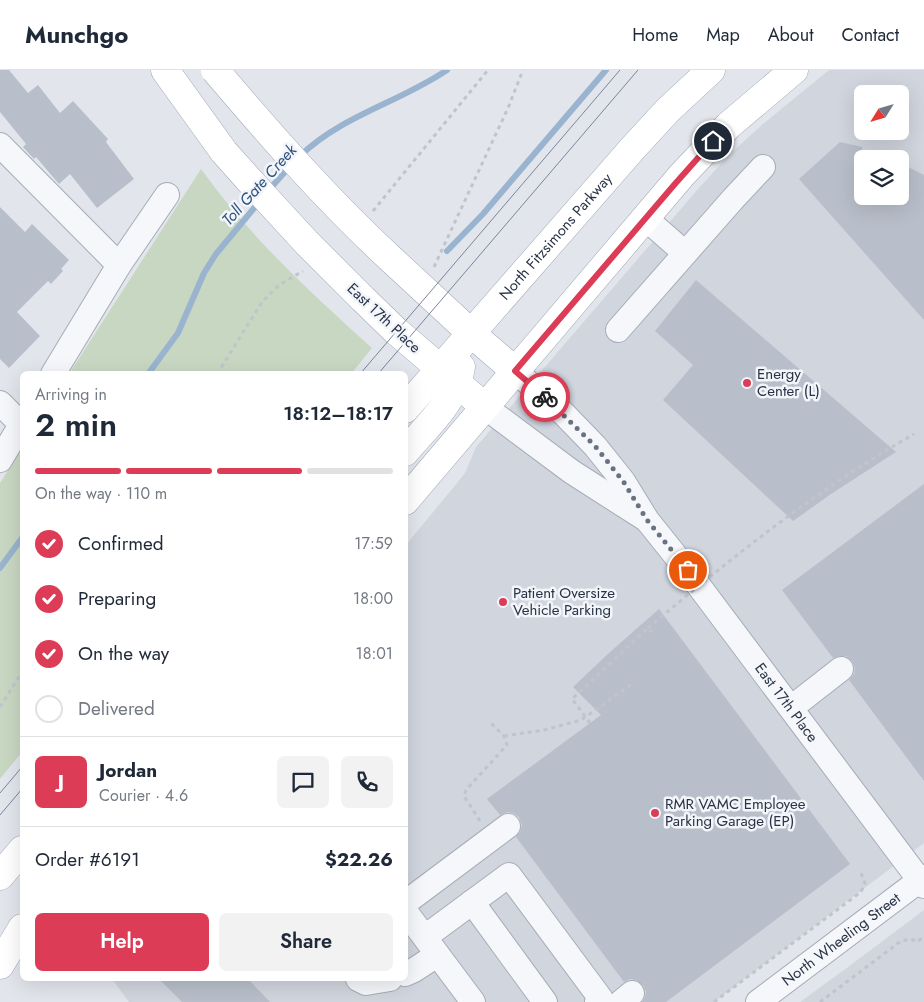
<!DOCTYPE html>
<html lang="en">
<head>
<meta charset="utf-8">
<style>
  body { margin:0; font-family:Jost,sans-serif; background:#f2f2f3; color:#1f2937; height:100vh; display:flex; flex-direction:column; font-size:19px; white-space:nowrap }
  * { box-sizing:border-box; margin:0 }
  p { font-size:16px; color:#747a83 }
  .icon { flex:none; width:28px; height:28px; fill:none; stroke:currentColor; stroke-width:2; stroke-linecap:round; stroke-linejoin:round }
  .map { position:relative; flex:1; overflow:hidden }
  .panel { position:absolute; left:20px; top:301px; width:388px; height:610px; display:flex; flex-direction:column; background:#fff; border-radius:8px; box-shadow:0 5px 20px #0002 }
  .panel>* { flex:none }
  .needle { width:32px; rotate:233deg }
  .controls { position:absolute; left:854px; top:15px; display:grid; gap:10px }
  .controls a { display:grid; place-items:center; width:55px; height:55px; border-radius:8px; background:#fff; box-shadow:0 5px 20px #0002; font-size:25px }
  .pin { position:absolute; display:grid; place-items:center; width:42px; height:42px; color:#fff; margin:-21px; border:2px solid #fff; border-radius:50%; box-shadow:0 1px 5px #0007 }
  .courier { position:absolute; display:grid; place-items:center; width:50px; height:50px; margin:-25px; border:4px solid #dc3c55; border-radius:50%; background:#fff; color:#222; box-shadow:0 1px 6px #0007 }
  .headline em { font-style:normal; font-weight:600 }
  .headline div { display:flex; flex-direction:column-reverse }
  .headline { display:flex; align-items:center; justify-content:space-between; height:85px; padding:0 15px }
  h1 { font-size:32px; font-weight:600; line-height:38px }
  .bar { display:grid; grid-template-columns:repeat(4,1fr); gap:8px 5px; align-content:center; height:60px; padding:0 15px }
  .bar i { height:6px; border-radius:4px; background:#e0e1e3 }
  .bar .selected { background:#dc3c55 }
  .bar p { grid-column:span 4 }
  .line { display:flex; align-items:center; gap:12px; padding:0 15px; border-top:1px solid #e0e1e3 }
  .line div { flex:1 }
  .round { display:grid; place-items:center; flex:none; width:52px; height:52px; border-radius:8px; background:#f2f2f3 }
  ol { padding:0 15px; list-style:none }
  li { display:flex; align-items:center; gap:15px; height:55px }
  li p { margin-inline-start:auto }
  li .icon { padding:5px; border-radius:50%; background:#dc3c55; color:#fff; stroke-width:4 }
  li:last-child { color:#747a83 }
  li i { width:28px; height:28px; border:2px solid #e0e1e3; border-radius:50% }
  .button { display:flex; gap:10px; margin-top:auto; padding:10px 15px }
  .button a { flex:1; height:58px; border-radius:8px; background:#dc3c55; color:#fff; font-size:20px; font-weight:600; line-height:58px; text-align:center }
  .button a+a { background:#f2f2f3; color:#1f2937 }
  header { display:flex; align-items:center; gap:30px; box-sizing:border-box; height:70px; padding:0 25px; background:#fff; border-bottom:1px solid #e0e1e3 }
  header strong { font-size:24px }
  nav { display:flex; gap:28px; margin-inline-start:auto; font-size:18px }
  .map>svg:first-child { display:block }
</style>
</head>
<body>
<header>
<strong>Munchgo</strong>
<nav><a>Home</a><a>Map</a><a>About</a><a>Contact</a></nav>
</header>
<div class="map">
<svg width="924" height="932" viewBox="0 0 924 932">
  <rect width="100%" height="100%" fill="#e2e6ec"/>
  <path fill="#d0d5de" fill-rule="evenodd" d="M829,0H924V773L714,932H129L112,909H405V476L453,418L465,403L476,377L698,119L731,83L763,54ZM862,24H900V61H862ZM862,89H900V126H862Z
    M924,840V932H800L848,897Z"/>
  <path fill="#c8d7c2" d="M201,99C250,167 310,222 372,278L351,304H69Z
    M22,378V682L0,709V413Z"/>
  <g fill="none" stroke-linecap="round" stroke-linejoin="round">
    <path stroke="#9ab4cf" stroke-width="6" d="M300,86C341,46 400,32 447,0
      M268,121L291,95
      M447,181L483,144L606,0
      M148,304L178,263L204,203L216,184L260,131
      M0,498L22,468"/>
  </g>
  <path fill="#b9bfca" d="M0,0H9L28,23L38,15L60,43L73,31L108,69L106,72L134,109L97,138L70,104L59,114L36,87L34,89L23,77L26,74L0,42Z
    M840,72L862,77V126H900V93L924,105V250L799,109Z
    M0,137L25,162L32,154L69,190L61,199L63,201L51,214L48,211L17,242L40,266L9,298L0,289Z
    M696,210L896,382L831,424L793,451L663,330L693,295L655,261Z
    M924,414V711L849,610L854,604L855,598L852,591L846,586H839L833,588L782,520Z
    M659,539L850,794L666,932H642L645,927L646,921L643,915L636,910L630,909L624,912L516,767L520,762L522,755L519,747L513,743L507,742L500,745L487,729L601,645L573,617L610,582Z
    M159,909H248L270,932H182Z"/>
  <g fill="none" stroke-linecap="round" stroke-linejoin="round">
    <g stroke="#a6adb7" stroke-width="26">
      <g id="minor">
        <path d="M0,75L119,195"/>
        <path d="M645,148L685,183"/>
        <path d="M618,260L733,129L763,97"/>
        <path id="s1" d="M515,301L564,344L595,376L623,411L647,450L687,500L924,816"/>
        <path d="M53,304L119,195L167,125"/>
        <path d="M0,333L22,355"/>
        <path d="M485,337L572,402L644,448"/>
        <path d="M0,390L22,353"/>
        <path d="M791,638L841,599"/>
        <path d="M472,832L545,932"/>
        <path d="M405,833L508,756"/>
        <path d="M405,841L473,932"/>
        <path d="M425,867L509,805L601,929L597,932"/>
        <path d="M405,904L414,900L437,885"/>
        <path d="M358,909L366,913L390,909"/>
        <path d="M621,932L632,923"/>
        <path id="s2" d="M758,932L924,807"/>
      </g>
    </g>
    <g stroke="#a0aab9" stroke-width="29">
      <g id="major">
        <path d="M165,0L224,82L249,110"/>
        <path d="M392,190L472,264L515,301"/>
        <path d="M361,227L396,261L485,337"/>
        <path id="s3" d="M405,339L633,78L668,40L711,0"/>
        <path d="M405,382C426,357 457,330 461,297"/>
        <path d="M405,431L681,106L729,55L794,0"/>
        <path d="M0,806L22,780"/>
        <path d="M0,895L22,858"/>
      </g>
    </g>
    <path stroke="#c0c4cb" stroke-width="3" stroke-dasharray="4 4" stroke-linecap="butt" d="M373,141L488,0
      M434,197L508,38L523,0
      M217,304L262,232L279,215L303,201
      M0,637L22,602
      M590,653L572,629L648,558L653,564
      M504,666L544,660L581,650L635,612
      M480,751L464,726L466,720L507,675L504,666L491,653
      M714,932L861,822L865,813L861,803
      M820,932L901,871L911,869L917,872L924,866"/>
    <use href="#minor" stroke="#f5f7fa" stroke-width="24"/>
    <use href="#major" stroke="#fff" stroke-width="28"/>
    <path stroke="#7a8597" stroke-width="1" d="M360,304L620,0
      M378,304L638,0
      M0,723L22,697
      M0,745L22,719"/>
    <g stroke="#a0aab9" stroke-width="29" stroke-linecap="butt">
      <path id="major-bridge" d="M215,0C272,67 328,131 392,190
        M249,110L307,173L361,227"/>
    </g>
    <path stroke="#c0c4cb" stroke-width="3" stroke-dasharray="4 4" stroke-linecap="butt" d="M648,558C732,487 818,419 914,364"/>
    <use href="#major-bridge" stroke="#fff" stroke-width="28"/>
  </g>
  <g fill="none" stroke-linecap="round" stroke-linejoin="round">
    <path stroke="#697280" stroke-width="5" stroke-dasharray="0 9" d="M545,327L595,376L623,411L647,450L688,500"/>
    <path stroke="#dc3c55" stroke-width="6" d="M545,327L515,301L674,115L713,71"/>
  </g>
  <g fill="#dc3c55" stroke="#f2f5f9" stroke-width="2">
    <circle cx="747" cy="313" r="5"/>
    <circle cx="503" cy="532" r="5"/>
    <circle cx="655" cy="743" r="5"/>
  </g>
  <g text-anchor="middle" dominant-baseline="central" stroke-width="5" stroke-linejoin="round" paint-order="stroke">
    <g font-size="15" fill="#283346" stroke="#f2f5f9">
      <text stroke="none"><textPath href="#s3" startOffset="229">North Fitzsimons Parkway</textPath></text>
      <text transform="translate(384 248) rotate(43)">East 17th Place</text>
      <text stroke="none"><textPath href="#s1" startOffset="430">East 17th Place</textPath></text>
      <text stroke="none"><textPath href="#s2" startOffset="104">North Wheeling Street</textPath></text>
    </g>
    <g font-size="15" fill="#283346" stroke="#f2f5f9" text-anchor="start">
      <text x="757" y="304">Energy<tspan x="757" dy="17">Center (L)</tspan></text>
      <text x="513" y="523">Patient Oversize<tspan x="513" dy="17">Vehicle Parking</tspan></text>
      <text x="665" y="734">RMR VAMC Employee<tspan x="665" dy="17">Parking Garage (EP)</tspan></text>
    </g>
    <g font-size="16" font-style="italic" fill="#2e527e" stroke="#f2f5f9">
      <text transform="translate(259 115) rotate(-48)">Toll Gate Creek</text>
    </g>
  </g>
</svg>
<div class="controls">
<a><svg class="needle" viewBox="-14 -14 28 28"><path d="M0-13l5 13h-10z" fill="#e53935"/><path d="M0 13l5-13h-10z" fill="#747a83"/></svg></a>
<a><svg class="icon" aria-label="layers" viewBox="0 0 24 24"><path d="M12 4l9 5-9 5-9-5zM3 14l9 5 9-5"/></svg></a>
</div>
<div class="pin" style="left:688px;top:500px;background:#ea580c"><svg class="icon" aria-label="bag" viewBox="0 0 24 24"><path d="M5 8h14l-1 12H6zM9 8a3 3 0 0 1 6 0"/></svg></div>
<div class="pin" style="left:713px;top:71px;background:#1f2937"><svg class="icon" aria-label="home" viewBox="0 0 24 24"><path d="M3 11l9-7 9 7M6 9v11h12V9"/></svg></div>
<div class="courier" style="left:545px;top:327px"><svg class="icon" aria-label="bike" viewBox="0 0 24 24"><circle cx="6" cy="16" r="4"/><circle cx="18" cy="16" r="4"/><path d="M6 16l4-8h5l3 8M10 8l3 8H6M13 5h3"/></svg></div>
<section class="panel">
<div class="headline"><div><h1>2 min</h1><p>Arriving in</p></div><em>18:12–18:17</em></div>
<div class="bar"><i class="selected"></i><i class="selected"></i><i class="selected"></i><i></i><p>On the way · 110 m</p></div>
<ol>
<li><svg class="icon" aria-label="check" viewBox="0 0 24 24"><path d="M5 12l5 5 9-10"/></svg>Confirmed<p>17:59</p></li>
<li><svg class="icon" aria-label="check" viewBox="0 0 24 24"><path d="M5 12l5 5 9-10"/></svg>Preparing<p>18:00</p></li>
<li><svg class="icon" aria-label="check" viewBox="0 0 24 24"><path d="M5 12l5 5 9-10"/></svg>On the way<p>18:01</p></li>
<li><i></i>Delivered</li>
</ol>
<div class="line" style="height:90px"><b class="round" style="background:#dc3c55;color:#fff">J</b><div><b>Jordan</b><p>Courier · 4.6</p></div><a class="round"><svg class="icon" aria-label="chat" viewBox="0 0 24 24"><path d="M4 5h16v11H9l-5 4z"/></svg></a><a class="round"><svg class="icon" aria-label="phone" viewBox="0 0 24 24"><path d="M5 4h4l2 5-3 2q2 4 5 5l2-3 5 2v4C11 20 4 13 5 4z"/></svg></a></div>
<div class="line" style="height:65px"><div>Order #6191</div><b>$22.26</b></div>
<div class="button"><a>Help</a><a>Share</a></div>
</section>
</div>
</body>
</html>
